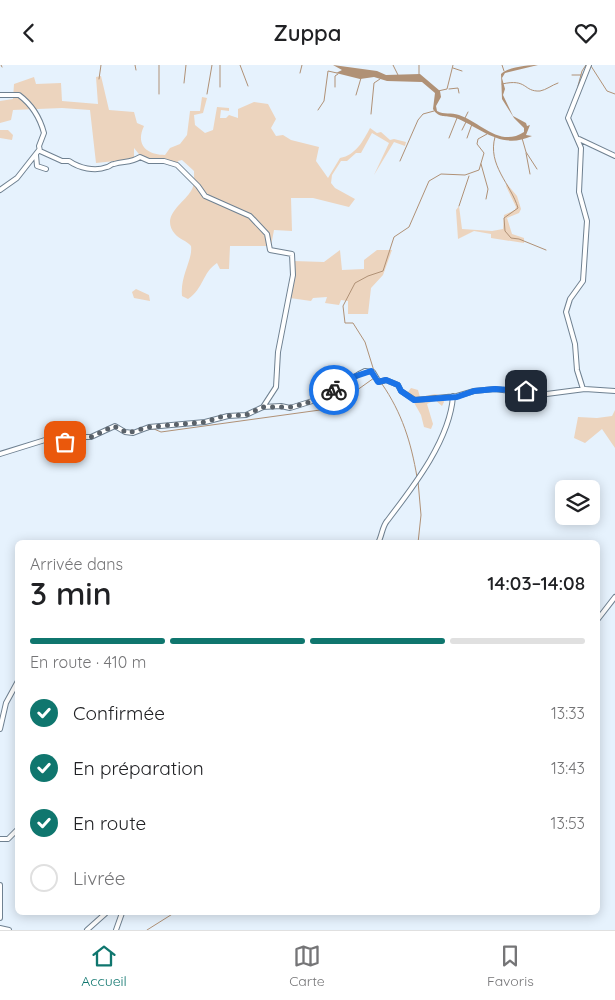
<!DOCTYPE html>
<html lang="fr">
<head>
<meta charset="utf-8">
<style>
  body { margin:0; font-family:Quicksand,sans-serif; background:#f6f6f6; color:#202124; height:100vh; display:flex; flex-direction:column; font-size:19px; white-space:nowrap }
  * { box-sizing:border-box; margin:0 }
  p { font-size:16px; color:#757577 }
  .icon { flex:none; width:28px; height:28px; fill:none; stroke:currentColor; stroke-width:2; stroke-linecap:round; stroke-linejoin:round }
  .map { position:relative; flex:1; overflow:hidden }
  .details { position:absolute; left:15px; top:475px; width:585px; height:375px; display:flex; flex-direction:column; background:#fff; border-radius:8px; box-shadow:0 2px 12px #0003 }
  .details>* { flex:none }
  .controls { position:absolute; left:555px; top:415px; display:grid; gap:10px }
  .controls a { display:grid; place-items:center; width:45px; height:45px; border-radius:8px; background:#fff; box-shadow:0 2px 12px #0003; font-size:25px }
  .pin { position:absolute; display:grid; place-items:center; width:42px; height:42px; color:#fff; margin:-21px; border-radius:10px; box-shadow:0 2px 8px #0006 }
  .courier { position:absolute; display:grid; place-items:center; width:50px; height:50px; margin:-25px; border:4px solid #1a73e8; border-radius:50%; background:#fff; color:#222; box-shadow:0 1px 6px #0007 }
  .head em { font-style:normal; font-weight:600 }
  .head div { display:flex; flex-direction:column-reverse }
  .head { display:flex; align-items:center; justify-content:space-between; height:85px; padding:0 15px }
  h1 { font-size:32px; font-weight:600; line-height:38px }
  .bar { display:grid; grid-template-columns:repeat(4,1fr); gap:8px 5px; align-content:center; height:60px; padding:0 15px }
  .bar i { height:6px; border-radius:4px; background:#e0e0e0 }
  .bar .current { background:#0f766e }
  .bar p { grid-column:span 4 }
  ol { padding:0 15px; list-style:none }
  li { display:flex; align-items:center; gap:15px; height:55px }
  li p { margin-inline-start:auto }
  li .icon { padding:5px; border-radius:50%; background:#0f766e; color:#fff; stroke-width:4 }
  li:last-child { color:#757577 }
  li i { width:28px; height:28px; border:2px solid #e0e0e0; border-radius:50% }
  header { display:flex; justify-content:space-between; align-items:center; height:65px; padding:0 15px; background:#fff; font-size:22px; font-weight:600 }
  .menu { display:flex; justify-content:space-around; align-items:center; height:70px; border-top:1px solid #e0e0e0; background:#fff; font-size:14px; color:#757577 }
  .menu a { display:grid; justify-items:center; gap:2px }
  .menu .current { color:#0f766e }
  .map>svg:first-child { display:block }
</style>
</head>
<body>
<header><svg class="icon" aria-label="back" viewBox="0 0 24 24"><path d="M15 5l-7 7 7 7"/></svg>Zuppa<svg class="icon" aria-label="heart" viewBox="0 0 24 24"><path d="M12 20l-8-8c-3-5 5-10 8-4 3-6 11-1 8 4z"/></svg></header>
<div class="map">
<svg width="615" height="865" viewBox="0 0 615 865">
  <rect width="100%" height="100%" fill="#e6f2fd"/>
  <path fill="#ecd4be" d="M101,11L109,45L134,47L137,58L144,61C135,80 147,90 165,90L170,83L180,79L187,70L190,46H200L202,32L207,33L203,48L194,50L195,60L205,68L213,65L217,42L229,43V46L221,45L220,53H226L229,50L238,53V44L254,37L268,39L276,54L271,63L276,71L283,70L291,75L319,82L316,96L328,113L340,93C356,90 363,76 370,63L377,68L381,67L390,75L394,74L406,77L405,81L394,77L374,110L389,78L372,68L361,88H356L347,96H341L332,110L331,118L335,123L355,134L349,142L313,133H291L292,166L274,165L271,181H230L229,204H220L217,198C202,208 204,223 188,234L182,231C180,210 193,195 191,181C187,176 179,174 175,169C160,151 183,139 191,126C195,120 194,113 194,106L182,95L178,96L177,100L143,94L134,83V94L96,98L90,45L62,43L13,45L11,55L0,58V36L13,34L14,19L34,12L36,19L61,18L62,36L98,39L96,12Z
    M0,65H8L13,70L12,75L0,73Z
    M507,119L517,131L521,144L519,148L507,153L512,169L524,173V178L491,173V169L474,166L458,174L456,145L459,141L462,164L492,166L503,164L504,150L515,145L516,142L506,121Z
    M340,185L342,205L364,204V195L377,185H392L383,210L371,223L368,249H348V236L341,235L339,240L325,238L327,232L313,233L311,236L290,233L293,196L324,197Z
    M136,224L149,230L150,236L134,233L132,227Z
    M411,323L418,325L420,332L435,329L442,331L444,337L442,341L435,335L427,339L433,359L431,364L424,362L421,350L408,327Z
    M615,345V383L602,364L585,378L574,373L578,352L597,353L612,351Z"/>
  <path fill="#b09176" d="M333,0L377,6L386,10L420,9L440,26L441,32L436,41L437,46C444,50 451,47 459,50C480,57 500,83 524,67V63L514,53L502,34L501,9C508,2 528,0 538,0L505,8L502,13L505,24L503,30L513,51L526,58L527,61L530,60L526,70L532,71C501,85 483,64 456,53C447,50 439,54 433,44L435,28L422,17L387,16L374,12L360,14L336,8L342,5Z"/>
  <g fill="none" stroke-linecap="round" stroke-linejoin="round">
    <path stroke="#b09176" stroke-width="1" d="M1,0L2,2
      M135,0L136,5
      M159,0V29
      M240,0L248,21
      M393,0L398,10
      M419,0V9
      M502,0L504,6
      M591,1L607,26L615,29
      M453,3L462,6
      M300,8L302,0
      M572,10H581
      M99,14L101,0
      M184,18L186,0
      M502,19C528,13 523,27 540,26C546,25 552,20 558,18
      M578,21L582,6L586,0
      M220,22V0
      M335,22V11L338,9
      M449,24L458,23L459,28
      M438,26L447,24L453,0
      M207,29L212,0
      M356,30L361,13
      M318,45L324,36L328,6L337,8
      M371,49L374,18L380,14
      M465,53L468,47
      M462,65L466,57
      M495,72C487,100 511,119 518,143L504,153L505,166L511,173L519,174L546,185
      M449,73L457,53
      M467,73L472,59
      M522,73L526,87L537,104
      M526,88L530,109
      M400,96L418,55L423,49L434,46
      M481,99L488,124L486,134
      M459,141L469,111
      M374,306L365,277L353,258H345L343,241L355,218L368,211L383,206L394,172L409,162L429,116L441,109L465,110L479,105L484,88L477,79L478,74L487,69
      M382,319C402,348 411,377 417,412
      M146,365L154,364L161,367L320,345L334,347L343,344L346,333L374,313
      M418,416L421,450L418,478
      M147,865L174,848"/>
    <g stroke="#6f8191" stroke-width="6">
      <path id="minor" d="M0,30H19C31,39 40,53 44,68L39,81L40,86L62,96H69C79,103 95,107 107,102C109,102 111,99 114,99C124,96 131,98 140,92L149,96H164L177,100L198,121L205,131L250,151L267,169L270,185L292,189L293,210L278,287L276,322L263,342
        M579,74L615,91
        M36,90L37,101L46,104
        M0,125L17,113L39,85
        M583,324L577,305L575,279L566,247L570,234L583,216L587,156L579,127L581,83L568,53L589,0
        M0,389L45,375L72,377L82,372H91L115,361L125,367L133,368L149,362L205,357L228,351L246,350L263,342L281,341L290,343L322,333L359,309L365,306L373,307L379,317L386,315L398,320L401,326L415,335L457,331L474,326L495,324L539,330L585,324L615,326
        M378,478C382,471 382,462 387,456C413,422 450,375 453,331
        M598,554L615,532
        M0,664L6,638L18,616
        M0,774H8L18,764
        M0,820V853
        M0,863L9,865
        M87,865L106,848
        M116,865L122,848"/>
    </g>
    <use href="#minor" stroke="#fff" stroke-width="4"/>
  </g>
  <g fill="none" stroke-linecap="round" stroke-linejoin="round">
    <path stroke="#5a626a" stroke-width="5" stroke-dasharray="0 9" d="M65,377L91,372L114,361L128,368L149,362L205,357L224,351L246,350L263,342H293L322,333L334,325"/>
    <path stroke="#1a73e8" stroke-width="6" d="M334,325L350,313L371,306L378,317L386,315L398,320L401,326L414,335L457,332L474,326L495,324L526,326"/>
  </g>
</svg>
<div class="controls">
<a><svg class="icon" aria-label="layers" viewBox="0 0 24 24"><path d="M12 4l9 5-9 5-9-5zM3 14l9 5 9-5"/></svg></a>
</div>
<div class="pin" style="left:65px;top:377px;background:#ea580c"><svg class="icon" aria-label="bag" viewBox="0 0 24 24"><path d="M5 8h14l-1 12H6zM9 8a3 3 0 0 1 6 0"/></svg></div>
<div class="pin" style="left:526px;top:326px;background:#1f2937"><svg class="icon" aria-label="home" viewBox="0 0 24 24"><path d="M3 11l9-7 9 7M6 9v11h12V9"/></svg></div>
<div class="courier" style="left:334px;top:325px"><svg class="icon" aria-label="bike" viewBox="0 0 24 24"><circle cx="6" cy="16" r="4"/><circle cx="18" cy="16" r="4"/><path d="M6 16l4-8h5l3 8M10 8l3 8H6M13 5h3"/></svg></div>
<section class="details">
<div class="head"><div><h1>3 min</h1><p>Arrivée dans</p></div><em>14:03–14:08</em></div>
<div class="bar"><i class="current"></i><i class="current"></i><i class="current"></i><i></i><p>En route · 410 m</p></div>
<ol>
<li><svg class="icon" aria-label="check" viewBox="0 0 24 24"><path d="M5 12l5 5 9-10"/></svg>Confirmée<p>13:33</p></li>
<li><svg class="icon" aria-label="check" viewBox="0 0 24 24"><path d="M5 12l5 5 9-10"/></svg>En préparation<p>13:43</p></li>
<li><svg class="icon" aria-label="check" viewBox="0 0 24 24"><path d="M5 12l5 5 9-10"/></svg>En route<p>13:53</p></li>
<li><i></i>Livrée</li>
</ol>
</section>
</div>
<nav class="menu">
<a class="current"><svg class="icon" aria-label="home" viewBox="0 0 24 24"><path d="M3 11l9-7 9 7M6 9v11h12V9"/></svg>Accueil</a>
<a><svg class="icon" aria-label="map" viewBox="0 0 24 24"><path d="M3 6l6-2 6 2 6-2v14l-6 2-6-2-6 2zM9 4v14M15 6v14"/></svg>Carte</a>
<a><svg class="icon" aria-label="saved" viewBox="0 0 24 24"><path d="M7 4h10v16l-5-4-5 4z"/></svg>Favoris</a>
</nav>
</body>
</html>
